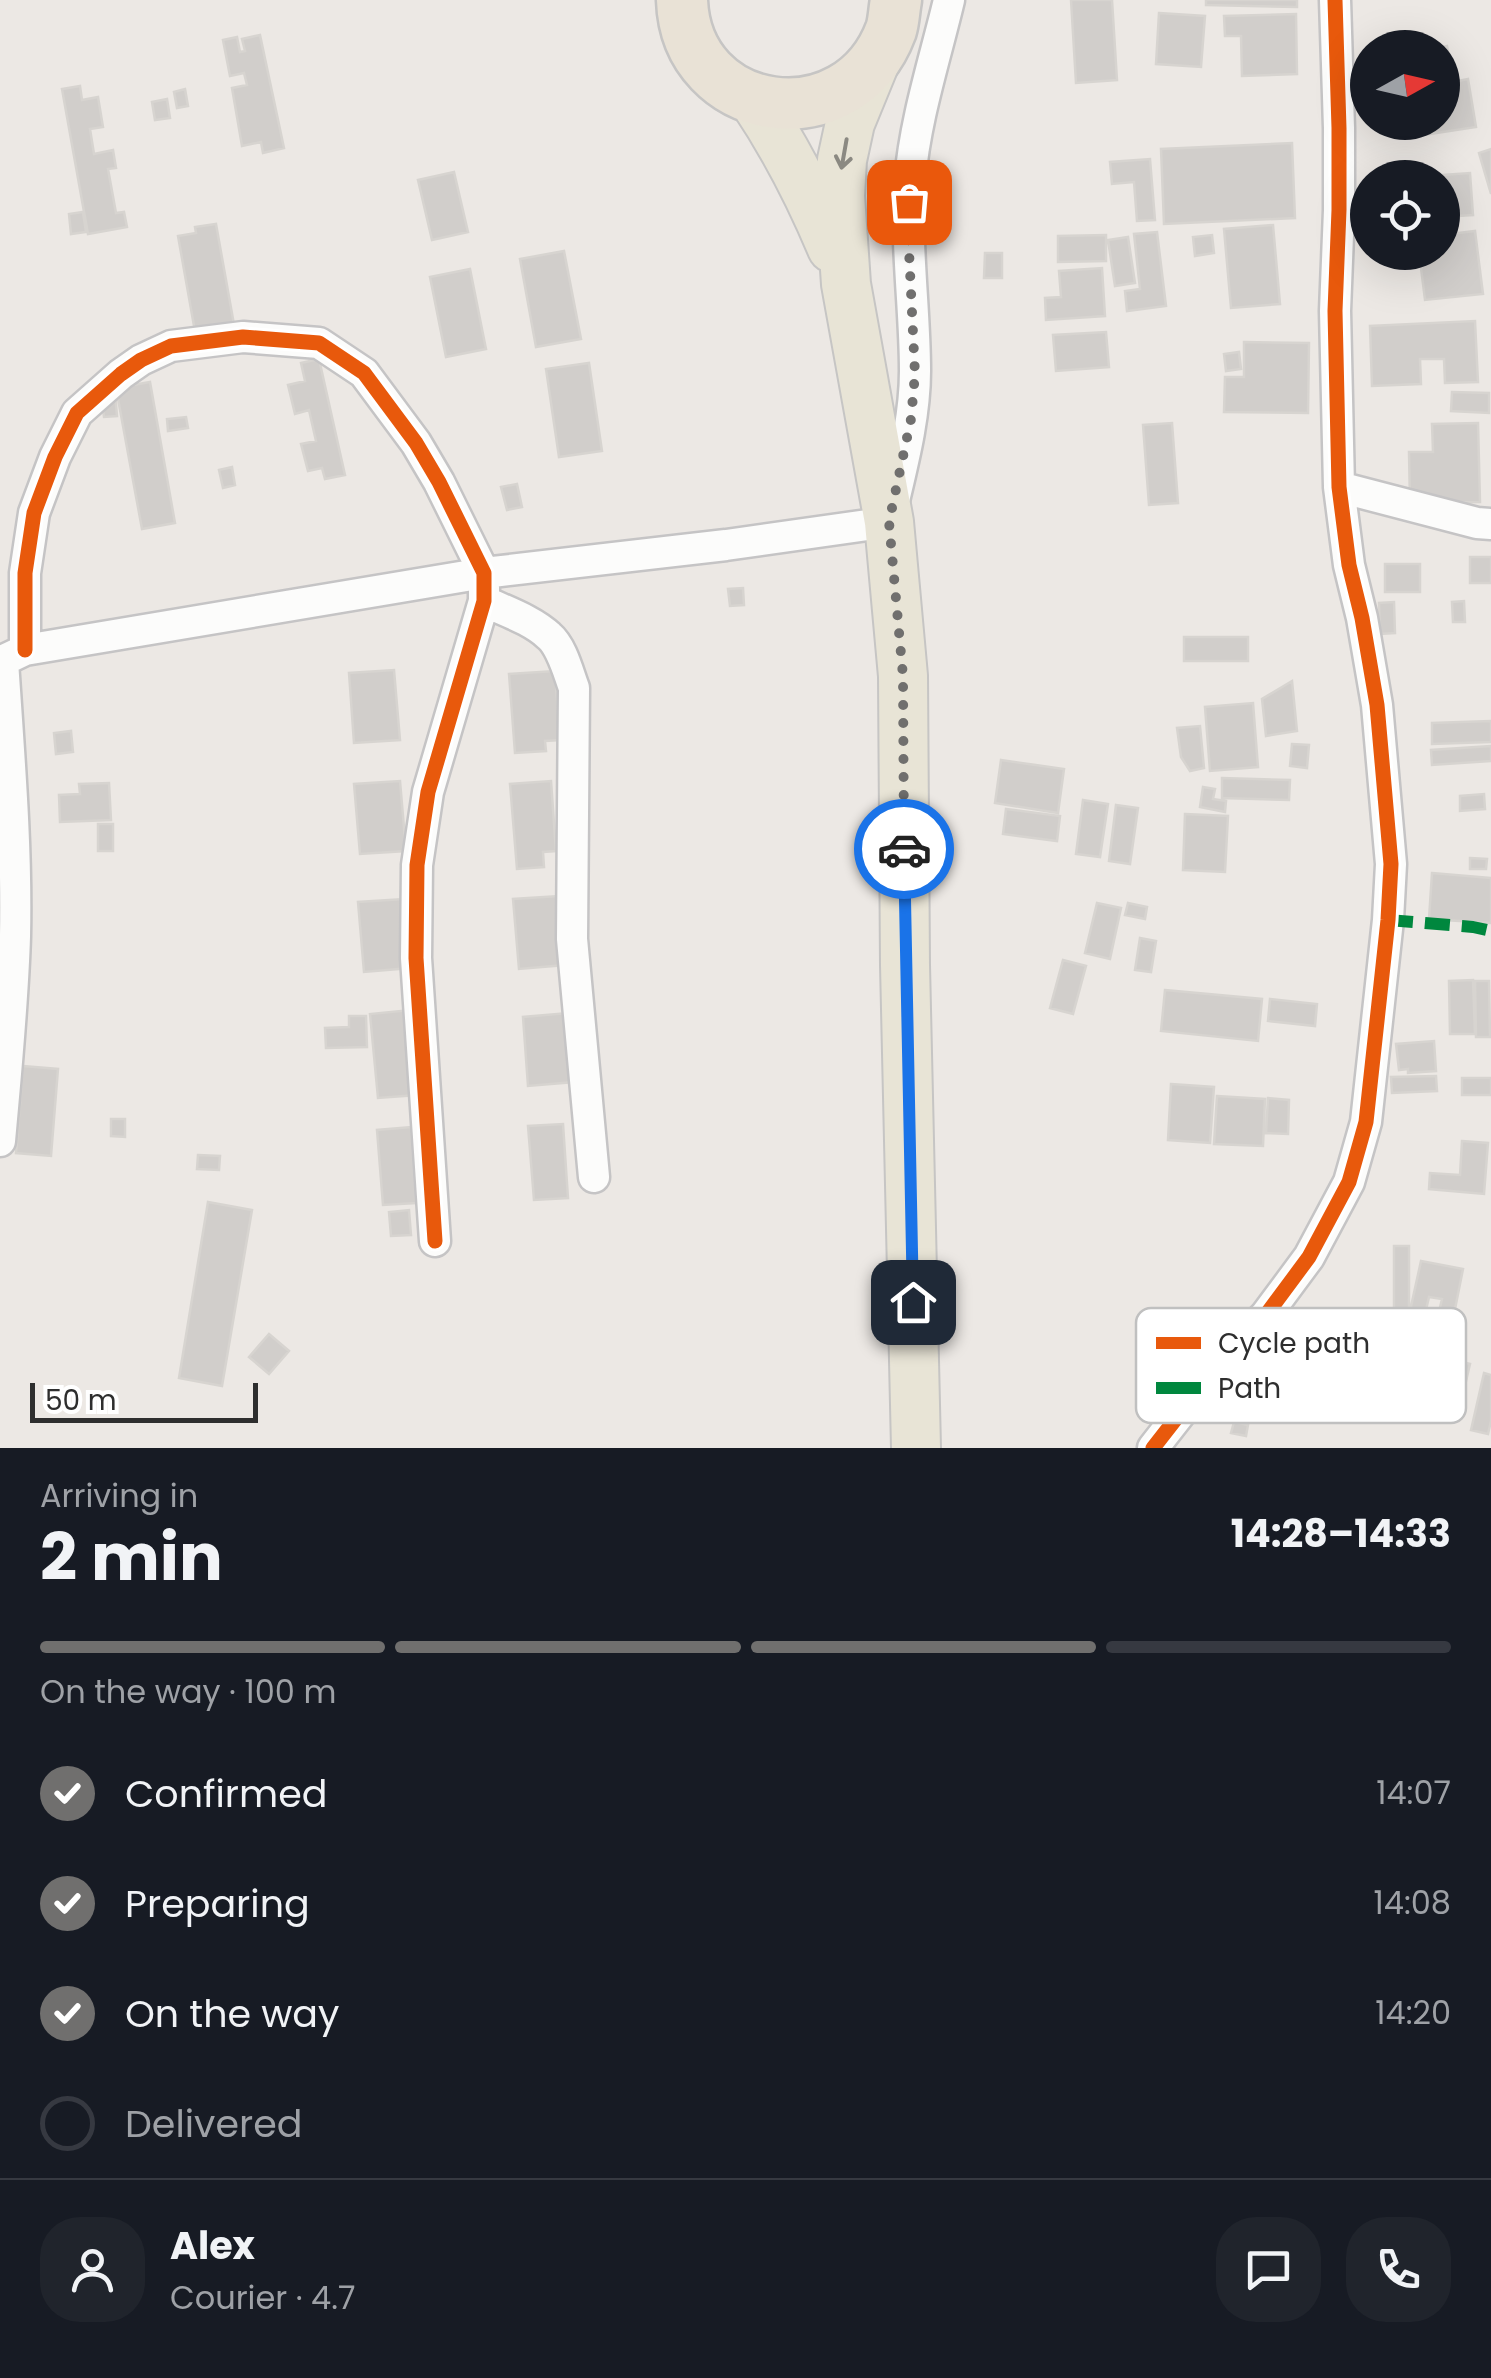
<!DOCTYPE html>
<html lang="en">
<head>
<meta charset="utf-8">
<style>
  body { margin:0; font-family:Poppins,sans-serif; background:#20242c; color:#f1f3f6; height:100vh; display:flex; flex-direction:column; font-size:38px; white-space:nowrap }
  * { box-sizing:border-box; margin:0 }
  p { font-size:32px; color:#9ea1a6 }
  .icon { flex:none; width:55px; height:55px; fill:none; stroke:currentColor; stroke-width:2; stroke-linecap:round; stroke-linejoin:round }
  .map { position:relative; height:1448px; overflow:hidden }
  .details { display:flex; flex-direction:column; background:#171b24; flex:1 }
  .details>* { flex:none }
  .needle { width:65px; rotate:82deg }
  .fabs { position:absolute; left:1350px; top:30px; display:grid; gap:20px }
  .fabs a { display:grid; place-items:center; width:110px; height:110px; border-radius:50%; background:#171b24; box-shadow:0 10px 40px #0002; font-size:50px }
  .scale { position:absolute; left:30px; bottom:25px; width:228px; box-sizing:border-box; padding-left:10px; border:5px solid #2e2e2e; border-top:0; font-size:28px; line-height:35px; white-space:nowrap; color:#2e2e2e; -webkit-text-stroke:8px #fff; paint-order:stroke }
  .pin { position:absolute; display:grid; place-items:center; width:85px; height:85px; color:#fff; margin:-42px; border-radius:20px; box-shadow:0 5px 15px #0006 }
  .courier { position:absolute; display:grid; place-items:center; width:100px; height:100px; margin:-50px; border:8px solid #1a73e8; border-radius:50%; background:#fff; color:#222; box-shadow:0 2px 12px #0007 }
  .overview em { font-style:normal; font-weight:700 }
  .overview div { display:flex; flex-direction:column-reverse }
  .overview { display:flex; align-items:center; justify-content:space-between; height:170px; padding:0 40px }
  h1 { font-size:65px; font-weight:700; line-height:75px }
  .bar { display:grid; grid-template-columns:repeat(4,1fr); gap:15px 10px; align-content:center; height:120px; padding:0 40px }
  .bar i { height:12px; border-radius:8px; background:#363941 }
  .bar .current { background:#706f6e }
  .bar p { grid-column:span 4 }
  .line { display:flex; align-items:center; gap:25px; padding:0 40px; border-top:2px solid #363941 }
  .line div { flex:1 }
  .round { display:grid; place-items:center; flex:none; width:105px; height:105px; border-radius:40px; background:#20242c }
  ol { padding:0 40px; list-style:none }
  li { display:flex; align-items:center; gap:30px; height:110px }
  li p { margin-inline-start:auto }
  li .icon { padding:10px; border-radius:50%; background:#706f6e; color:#fff; stroke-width:4 }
  li:last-child { color:#9ea1a6 }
  li i { width:55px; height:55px; border:5px solid #363941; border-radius:50% }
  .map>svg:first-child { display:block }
</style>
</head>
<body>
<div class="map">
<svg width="1491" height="1448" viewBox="0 0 1491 1448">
  <rect width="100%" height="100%" fill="#ece8e4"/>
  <path fill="#d1cecb" stroke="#d7d4d0" stroke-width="2.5" d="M1071,0H1112L1117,80L1076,83Z
    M1206,0H1297V7L1206,5Z
    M1159,13L1205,16L1201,67L1156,64Z
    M1296,14L1297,74L1242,76L1241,36H1225L1224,16Z
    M260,35L284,148L263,153L261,142L242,146L232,88L247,85L244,73L230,76L223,40L237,37L240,52L245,51L242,39Z
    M1447,46L1453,82L1468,79L1476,127L1410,137L1408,122H1442V48H1438Z
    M80,86L82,100L98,97L103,127L90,129L94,154L113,150L116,168L108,169L116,213L124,212L127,227L88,234L62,89Z
    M185,89L188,106L177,108L174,92Z
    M167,99L170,118L155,120L152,102Z
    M1292,143L1295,218L1164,224L1161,149Z
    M1491,149V194L1479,153Z
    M1150,159L1155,220L1137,221L1134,182L1112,184L1110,162Z
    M454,172L468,232L432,240L418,180Z
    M1470,173L1473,215L1442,217V178H1398Z
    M83,212L86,232L71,234L69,214Z
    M216,224L238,347L199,354L178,236L196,233L195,227Z
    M1273,225L1280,304L1231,308L1224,229Z
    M1475,231L1483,294L1425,300L1419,252H1442V235Z
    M1157,232L1166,306L1127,311L1125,291L1140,289L1134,234Z
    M1106,235V261L1058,262V236Z
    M1212,235L1214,253L1195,256L1193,237Z
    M1128,237L1135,283L1115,286L1108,240Z
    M564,251L581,339L536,347L520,259Z
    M985,253H1002V278H984Z
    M1102,268L1105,316L1046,320L1045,298L1061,297L1059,271Z
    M470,269L486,349L446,357L430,277Z
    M1475,321L1478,382L1445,383L1444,359H1420L1421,384L1372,386L1370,326Z
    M1106,332L1109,367L1056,371L1053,335Z
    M1244,342L1309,343L1308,413L1224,412L1225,377H1244Z
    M1239,352L1241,369L1226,371L1224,354Z
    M319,359L345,475L325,479L322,468L308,471L301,444L316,441L309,410L295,414L288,385L305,381L301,363Z
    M589,363L602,451L559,457L546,369Z
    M150,382L175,523L142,529L116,388Z
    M115,392L117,416L104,417L101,394Z
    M1452,392L1489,393V413L1451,411Z
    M186,417L188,428L168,431L167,419Z
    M1172,423L1178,503L1149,505L1143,425Z
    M1478,423L1480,502L1410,503L1409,452H1433L1432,424Z
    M232,467L235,485L223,488L219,470Z
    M517,484L522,507L507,510L501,487Z
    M1470,557H1491V583H1470Z
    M1385,564H1420V592H1385Z
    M743,588L744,605L730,606L728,589Z
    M1464,601L1465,622H1453L1452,602Z
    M1394,602L1395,633L1380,634L1379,603Z
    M1184,637H1248V661H1184Z
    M394,670L400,740L354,743L349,673Z
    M555,671L560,740L545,741L546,751L515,753L509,674Z
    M1292,681L1297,731L1266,736L1262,699Z
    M1253,703L1258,767L1210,771L1205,707Z
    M1491,721V742L1432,744V723Z
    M1200,726L1204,768L1190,771L1181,757L1177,728Z
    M71,731L73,752L56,754L54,733Z
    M1292,744L1309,745L1307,768L1290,766Z
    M1491,746V761L1432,765L1431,750Z
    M1001,760L1064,769L1058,813L995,803Z
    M1222,778L1290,780L1289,800L1222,798Z
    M400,781L406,851L360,854L354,784Z
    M551,781L556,851L543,852L544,867L517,869L510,784Z
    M109,783L111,820L60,822L59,795L80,794L79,784Z
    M1203,787L1215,789L1213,799L1226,801L1225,812L1200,807Z
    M1484,794L1485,809L1460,811V796Z
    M1083,800L1108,804L1100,857L1076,854Z
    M1116,805L1138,808L1130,864L1109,861Z
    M1006,809L1060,816L1057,841L1003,834Z
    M1185,814L1228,816L1225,872L1183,870Z
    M98,824H113V851H98Z
    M1470,858L1487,859L1486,869H1470Z
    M1432,873L1491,878V923L1429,919Z
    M559,896L565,965L519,969L513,899Z
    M404,899L410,968L364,972L358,902Z
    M1097,903L1121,908L1110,959L1085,953Z
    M1128,903L1147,907L1145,919L1125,915Z
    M1140,938L1156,941L1151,972L1135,970Z
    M1063,960L1086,966L1073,1014L1050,1008Z
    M1473,980L1475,1034H1450L1449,981Z
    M1475,981H1489L1490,1037H1476Z
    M1165,990L1262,999L1258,1041L1161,1031Z
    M1270,999L1317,1004L1315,1026L1268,1021Z
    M410,1010L417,1095L378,1098L370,1014Z
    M568,1013L574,1082L528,1086L523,1017Z
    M349,1016H366L367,1047L326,1048L325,1028L349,1027Z
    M1434,1041L1436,1071L1408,1073V1069L1399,1070L1396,1044Z
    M23,1066L58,1069L51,1156L16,1153Z
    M1436,1076L1437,1091L1392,1093L1391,1077Z
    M1462,1078H1491V1095H1462Z
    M1171,1084L1214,1087L1210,1143L1168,1140Z
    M1217,1096L1265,1099L1263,1146L1214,1144Z
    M1268,1098L1289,1100L1288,1134L1266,1133Z
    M111,1119H125V1137L111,1136Z
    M563,1124L568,1198L534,1200L528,1126Z
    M411,1127L416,1203L383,1205L377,1130Z
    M1462,1141L1488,1143L1484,1194L1429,1189L1430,1173L1460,1175Z
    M198,1155L220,1156L219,1170L197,1169Z
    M208,1202L252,1210L222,1386L179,1378Z
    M409,1210L411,1235L391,1236L389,1212Z
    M1394,1246H1409V1320H1394Z
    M1421,1261L1463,1269L1453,1319L1438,1316L1442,1299L1429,1297L1425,1314L1410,1311Z
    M269,1334L289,1351L269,1374L249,1357Z
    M1430,1354L1470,1364L1457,1420L1416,1411Z
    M1484,1373L1491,1375V1421L1488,1434L1471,1430Z
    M1234,1422L1248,1425L1246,1436L1231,1433Z"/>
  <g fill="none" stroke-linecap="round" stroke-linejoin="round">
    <g stroke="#c5c4c5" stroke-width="35">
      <path id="minor" d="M1339,487L1477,523L1491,524
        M484,601C505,611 532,620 549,636C562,647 568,672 574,688L572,939L594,1177
        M25,650V573L34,513L55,457L77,413L121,374L141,360L171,346L243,337L319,343L364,373L416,443L439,482L484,573V601L428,792L417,865L416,958L435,1241
        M0,662L25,650L484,573L726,545L889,522C900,473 915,422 915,371C915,307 905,244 910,180C915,119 935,59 949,0
        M0,1141C6,1073 13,1005 15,936C17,844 9,753 3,661
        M1153,1448L1221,1361L1266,1315L1309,1257L1349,1182L1366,1122L1388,920L1391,864L1377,705L1362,618L1349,565L1339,487L1335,311L1339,210V128L1335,0"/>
    </g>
    <g stroke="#c6c5c4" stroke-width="52">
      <path id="primary" d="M875,62L850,123L842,160L840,196L846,284L889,522L903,676L905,965L916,1448
        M753,99C786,148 809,193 832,248"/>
    </g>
    <g stroke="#c6c5c4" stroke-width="55">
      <path id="trunk" d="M682,0C686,120 849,143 891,30C894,21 894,10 896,0"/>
    </g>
    <use href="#minor" stroke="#fcfcfb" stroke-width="30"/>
    <use href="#primary" stroke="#e8e4d6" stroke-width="48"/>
    <use href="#trunk" stroke="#e9e2d6" stroke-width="50"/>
    <path stroke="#00873e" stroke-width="12" stroke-dasharray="25 12" stroke-linecap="butt" d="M1388,920L1473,927L1491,931"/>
    <g stroke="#fff" stroke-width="21">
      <path id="cycleway" d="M25,650V573L34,513L55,457L77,413L121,374L141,360L171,346L243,337L319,343L364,373L416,443L439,482L484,573V601L428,792L417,865L416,958L435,1241
        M1153,1448L1221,1361L1266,1315L1309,1257L1349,1182L1366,1122L1388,920L1391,864L1377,705L1362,618L1349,565L1339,487L1335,311L1339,210V128L1335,0"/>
    </g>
    <use href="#cycleway" stroke="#e8590c" stroke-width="15"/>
  </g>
  <defs><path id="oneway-shaft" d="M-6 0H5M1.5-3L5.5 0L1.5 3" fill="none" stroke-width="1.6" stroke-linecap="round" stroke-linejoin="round" transform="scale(2.5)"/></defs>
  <use stroke="#8b8982" href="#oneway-shaft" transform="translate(844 154) rotate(100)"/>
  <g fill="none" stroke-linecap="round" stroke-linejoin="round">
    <path stroke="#706f6e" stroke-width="10" stroke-dasharray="0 18" d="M904,849L903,676L889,522L911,419L915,374L908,230L909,202"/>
    <path stroke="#1a73e8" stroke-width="12" d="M904,849L913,1302"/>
  </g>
  <rect x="1136" y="1308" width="330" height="115" rx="15" fill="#fff" stroke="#c0c0c0" stroke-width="2.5"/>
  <rect x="1156" y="1337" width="45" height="12" fill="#e8590c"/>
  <rect x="1156" y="1382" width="45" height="12" fill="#00873e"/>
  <g font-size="28" fill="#2e2e2e">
    <text x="1218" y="1353">Cycle path</text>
    <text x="1218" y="1398">Path</text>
  </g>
</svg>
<div class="fabs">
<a><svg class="needle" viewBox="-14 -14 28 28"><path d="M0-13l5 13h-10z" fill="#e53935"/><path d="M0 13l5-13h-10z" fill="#9ea1a6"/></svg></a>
<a><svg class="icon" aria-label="locate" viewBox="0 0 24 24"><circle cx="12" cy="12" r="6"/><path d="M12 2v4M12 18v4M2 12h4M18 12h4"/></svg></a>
</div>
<div class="scale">50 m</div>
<div class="pin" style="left:909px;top:202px;background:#ea580c"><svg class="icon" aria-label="bag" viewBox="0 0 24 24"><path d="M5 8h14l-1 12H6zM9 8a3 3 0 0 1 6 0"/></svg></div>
<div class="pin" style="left:913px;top:1302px;background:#1f2937"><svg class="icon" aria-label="home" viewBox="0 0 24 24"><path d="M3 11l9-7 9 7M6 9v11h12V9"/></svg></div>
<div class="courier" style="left:904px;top:849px"><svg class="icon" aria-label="car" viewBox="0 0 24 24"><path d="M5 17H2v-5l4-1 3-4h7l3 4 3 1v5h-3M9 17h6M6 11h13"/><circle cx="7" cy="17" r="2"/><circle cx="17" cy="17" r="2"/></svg></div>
</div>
<section class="details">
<div class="overview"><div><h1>2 min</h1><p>Arriving in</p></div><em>14:28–14:33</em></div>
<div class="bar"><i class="current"></i><i class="current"></i><i class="current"></i><i></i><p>On the way · 100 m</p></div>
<ol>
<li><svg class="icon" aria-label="check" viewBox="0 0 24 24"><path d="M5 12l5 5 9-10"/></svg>Confirmed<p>14:07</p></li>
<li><svg class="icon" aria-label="check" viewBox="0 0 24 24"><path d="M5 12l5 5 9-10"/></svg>Preparing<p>14:08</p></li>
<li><svg class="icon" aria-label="check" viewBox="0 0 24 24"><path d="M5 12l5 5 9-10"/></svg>On the way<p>14:20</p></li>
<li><i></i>Delivered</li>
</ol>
<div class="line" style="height:180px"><a class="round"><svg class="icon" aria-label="person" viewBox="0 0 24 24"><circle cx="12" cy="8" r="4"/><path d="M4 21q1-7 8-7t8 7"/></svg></a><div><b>Alex</b><p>Courier · 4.7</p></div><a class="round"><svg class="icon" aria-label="chat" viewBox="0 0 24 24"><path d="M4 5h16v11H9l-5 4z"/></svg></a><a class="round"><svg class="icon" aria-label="phone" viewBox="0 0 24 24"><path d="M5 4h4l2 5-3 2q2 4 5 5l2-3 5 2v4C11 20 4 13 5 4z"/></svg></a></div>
</section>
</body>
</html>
